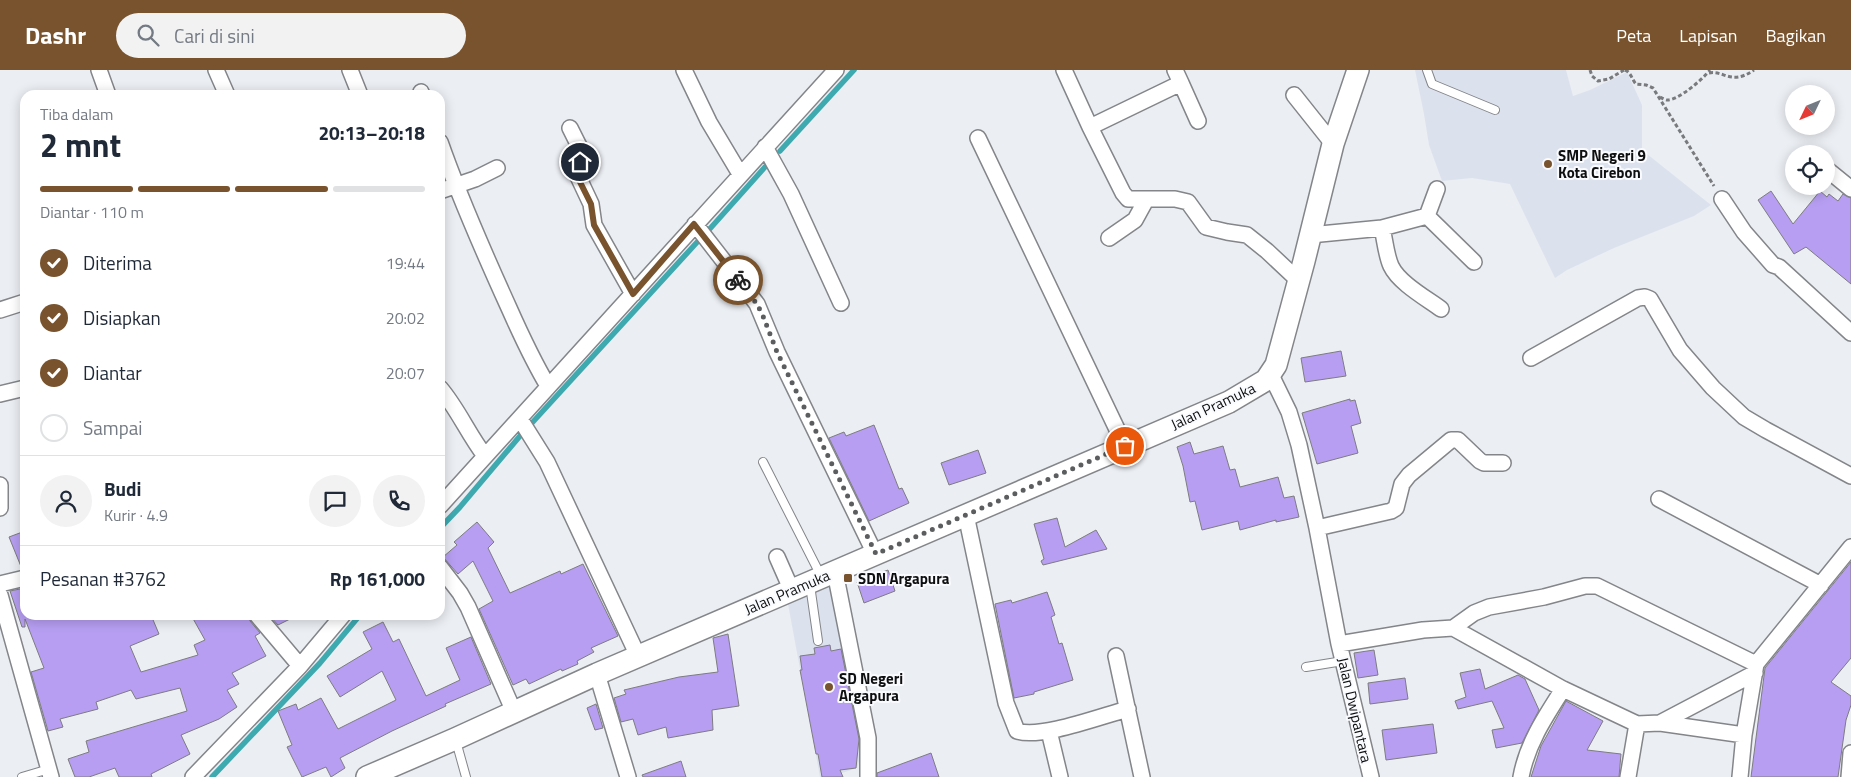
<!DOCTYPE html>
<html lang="id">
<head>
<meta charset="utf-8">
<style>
  body { margin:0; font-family:"Titillium Web",sans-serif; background:#f2f2f3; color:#1f2937; height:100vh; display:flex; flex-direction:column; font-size:19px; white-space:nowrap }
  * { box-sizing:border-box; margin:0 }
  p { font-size:16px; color:#747a83 }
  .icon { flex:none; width:28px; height:28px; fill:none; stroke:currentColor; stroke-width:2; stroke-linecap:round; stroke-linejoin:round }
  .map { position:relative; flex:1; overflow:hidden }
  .panel { position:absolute; left:20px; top:20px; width:425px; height:530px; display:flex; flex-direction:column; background:#fff; border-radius:15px; box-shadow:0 2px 12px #0003 }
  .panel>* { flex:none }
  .needle { width:32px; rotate:227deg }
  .buttons { position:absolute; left:1785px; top:15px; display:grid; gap:10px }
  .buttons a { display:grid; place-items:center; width:50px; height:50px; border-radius:50%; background:#fff; box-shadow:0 2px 12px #0003; font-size:25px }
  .pin { position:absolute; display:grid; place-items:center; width:42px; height:42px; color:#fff; margin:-21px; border:2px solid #fff; border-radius:50%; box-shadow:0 1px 5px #0007 }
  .courier { position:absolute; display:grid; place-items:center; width:50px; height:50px; margin:-25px; border:4px solid #78532d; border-radius:50%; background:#fff; color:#222; box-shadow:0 1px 6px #0007 }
  .overview em { font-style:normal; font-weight:700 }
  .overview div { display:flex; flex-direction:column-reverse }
  .overview { display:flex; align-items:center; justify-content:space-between; height:85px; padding:0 20px }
  h1 { font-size:32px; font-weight:700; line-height:38px }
  .bar { display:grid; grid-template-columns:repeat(4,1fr); gap:8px 5px; align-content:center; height:60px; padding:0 20px }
  .bar i { height:6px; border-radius:4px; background:#e0e1e3 }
  .bar .active { background:#78532d }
  .bar p { grid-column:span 4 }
  .line { display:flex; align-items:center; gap:12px; padding:0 20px; border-top:1px solid #e0e1e3 }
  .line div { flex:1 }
  .round { display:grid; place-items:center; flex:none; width:52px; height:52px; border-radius:26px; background:#f2f2f3 }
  ol { padding:0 20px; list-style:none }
  li { display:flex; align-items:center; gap:15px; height:55px }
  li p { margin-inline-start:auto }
  li .icon { padding:5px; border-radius:50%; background:#78532d; color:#fff; stroke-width:4 }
  li:last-child { color:#747a83 }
  li i { width:28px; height:28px; border:2px solid #e0e1e3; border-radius:50% }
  header { display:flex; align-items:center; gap:30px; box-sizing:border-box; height:70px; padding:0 25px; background:#78532d; color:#fff }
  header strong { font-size:24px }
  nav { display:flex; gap:28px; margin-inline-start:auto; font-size:18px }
  .search { width:350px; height:45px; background:#f2f2f3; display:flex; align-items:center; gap:12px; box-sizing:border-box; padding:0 18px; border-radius:28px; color:#747a83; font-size:19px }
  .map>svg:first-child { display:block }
</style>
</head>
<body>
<header>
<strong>Dashr</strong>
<div class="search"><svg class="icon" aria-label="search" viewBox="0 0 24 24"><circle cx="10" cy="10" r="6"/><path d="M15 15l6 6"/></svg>Cari di sini</div>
<nav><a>Peta</a><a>Lapisan</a><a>Bagikan</a></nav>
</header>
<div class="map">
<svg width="1851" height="707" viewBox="0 0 1851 707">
  <rect width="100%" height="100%" fill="#ebeef3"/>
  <path fill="#dce2ed" d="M1415,0H1566L1573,26L1590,20L1627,2L1642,35V80L1711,135L1694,146L1614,178L1567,200L1555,208L1510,114L1472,108L1442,111L1429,75L1424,44Z
    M834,514L864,675L857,698L830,707H820L788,534Z"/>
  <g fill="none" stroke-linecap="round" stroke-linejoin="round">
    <path stroke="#3eaab0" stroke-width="5.5" d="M780,81L854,0
      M707,162L765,97
      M531,354L700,169
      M440,458L460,437L525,360
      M212,707L320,593L360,545"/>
  </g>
  <path fill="#b79ef2" stroke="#7d7c80" d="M1771,121L1793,154L1820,121L1827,127L1829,124L1838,131L1843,124L1851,128V214L1806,177L1794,184L1758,130Z
    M1341,281L1346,306L1305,312L1301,288Z
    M1350,329V331L1355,330L1361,353L1351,356L1358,383L1317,394L1302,343Z
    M874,355L899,419L902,418L909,433L869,451L829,368L844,362L846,366Z
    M1190,372L1194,384L1223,376L1230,400L1235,399L1240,417L1278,407L1284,428L1294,426L1299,447L1276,452V450L1240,460L1238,451L1202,460L1195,431L1190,432L1183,396L1177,377Z
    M978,380L986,403L949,415L941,393Z
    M1057,448L1065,477L1096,460L1107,479L1043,495L1041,491L1044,489L1034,454Z
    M477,452L494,472L488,478L510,523L560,501L561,504L583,494L618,566L591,578L594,582L577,591L578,594L562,601L561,599L529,614L526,609L513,615L479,539L493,531L473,491L458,504L443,487L457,475L454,472Z
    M25,461V499H22L9,467Z
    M1851,492V588L1831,612L1851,626V635L1846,650L1838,707H1751L1765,598Z
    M888,500L895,521L864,533L857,512Z
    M25,518V545H151L159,564L130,576L141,602L198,585L194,575L205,570L191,545H248L250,551L260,563L255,566L266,586L232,603L239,614L227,620L237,637L219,649L181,665L190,684L151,704L152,707H119L115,698L89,707H75L68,689L89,682L86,671L187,641L180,618L136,629L131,620L96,632L98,639L60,649L63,657L48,661L31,602L44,598L25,549V557H22L10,521Z
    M1047,522L1055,545L1051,547L1059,574L1062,573L1073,610L1034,622V624L1014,628L995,534L1011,530L1012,533Z
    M269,545H298L278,555Z
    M383,552L393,572L399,569L426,626L460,610L446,578L471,567L491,614L445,634L446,636L392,661L340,688L345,698L331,707L326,697L302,707L287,677L292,675L278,641L296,634L298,640L321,628L338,659L396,630L382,601L340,627L327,606L372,579L363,562Z
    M728,564L739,636L712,640L713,660L668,668L666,657L638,665L633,649L621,652L614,628L626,624L624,620L679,607L718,602L713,568Z
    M830,575L831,581L841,579L859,669L856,698L840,700L843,707H822L818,684H816L800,600H802L800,586L815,584L814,578Z
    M1374,580L1378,605L1358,608L1354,583Z
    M1480,599L1485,619L1518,605L1525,609L1539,640L1522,673L1496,678L1492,660L1504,658L1492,631L1458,639L1455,631L1466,627L1460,603Z
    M1405,608L1408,629L1370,634L1368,613Z
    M1566,631L1603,651L1587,680L1621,684L1619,707H1531L1541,676Z
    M596,634L603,658L595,660L587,638Z
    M1433,654L1437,683L1386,690L1382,660Z
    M931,683L939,707H877V703Z
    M681,691L686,707H643L642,705Z"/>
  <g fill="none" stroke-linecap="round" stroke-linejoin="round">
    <g stroke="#838589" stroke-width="10">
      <path id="lane" d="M1427,0L1432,14L1495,40
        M763,392L821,506
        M810,515L818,571
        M1306,597L1343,591
        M456,671L466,707
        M22,707L49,699"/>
    </g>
    <g stroke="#838589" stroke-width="18">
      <path id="street" d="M99,0L108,25
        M216,0L227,25
        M350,0L360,25
        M684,0L709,52L740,104
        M1064,0L1090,57L1123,123L1128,129H1175L1188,132L1206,157L1227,162L1247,165L1267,181L1299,211
        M1181,13L1198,51
        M421,22L422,25
        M1294,25L1333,74
        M1090,57L1181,13L1175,0
        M570,58L584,86L575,96V100L591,134L594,155L633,224
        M978,68L1125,376
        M440,72C460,129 484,183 509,238C521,265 533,291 548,316
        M765,77L791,124L841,233
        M1829,101L1851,119
        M440,121L475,109L497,98
        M1722,129L1744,162L1773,195L1779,197L1851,263
        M1427,146L1437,119
        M695,154L757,234L777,282L875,484
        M1382,158C1385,170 1386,185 1391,196C1399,213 1426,228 1441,239
        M1310,165L1382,158L1427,146L1474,192
        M1109,168L1135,150L1146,130
        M0,240L25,232
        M1531,288L1638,228L1645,227L1650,229L1680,280L1713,318L1744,347L1766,360L1851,406
        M1271,305L1289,342L1299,375L1317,458L1339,574L1371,707
        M440,318C458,339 468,364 485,386
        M0,324L25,318
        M520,349L547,392L638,586
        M0,415V438
        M1659,429L1821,515
        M440,436L836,0
        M966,445L1006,633L1017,661C1041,669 1101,646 1128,639
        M1317,458L1391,441L1396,438L1402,414L1409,405L1451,370H1458L1480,391L1484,393H1503
        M777,487L792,521
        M440,497L460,523L468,537L514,642
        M835,502L868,668V707
        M0,514L25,508
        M0,525L51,707
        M257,545L300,596
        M1453,558L1474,543L1489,537L1544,527L1585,516H1597L1756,594
        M1339,574L1423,560L1453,558L1563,619L1637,654L1660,653L1744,665L1740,707
        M1116,586L1142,707
        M597,604L628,707
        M1660,653L1755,603
        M1049,661L1060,707
        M1744,665L1756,594L1851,477
        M193,707L300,596L343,545
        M1521,707C1527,674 1545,647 1563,619
        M1628,707L1637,654
        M1849,707L1851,683"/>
    </g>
    <g stroke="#838589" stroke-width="24">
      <path id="secondary" d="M367,707L455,669L597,604L1229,332L1266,310L1276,295L1304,191L1333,74L1358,0"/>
    </g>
    <path stroke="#787a7d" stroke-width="3" stroke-dasharray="4 2.5" stroke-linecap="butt" d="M1590,0L1592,6L1598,11L1609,9L1624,0
      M1625,0C1631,2 1632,10 1636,14L1646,15L1653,18L1714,116
      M1709,3C1724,0 1731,16 1754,0
      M1660,27C1662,28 1665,30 1667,30C1678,31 1704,8 1710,0"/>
    <use href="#lane" stroke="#fff" stroke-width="8"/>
    <use href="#street" stroke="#fff" stroke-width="15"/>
    <use href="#secondary" stroke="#fff" stroke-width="21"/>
  </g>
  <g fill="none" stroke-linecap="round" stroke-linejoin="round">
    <path stroke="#5b5d5f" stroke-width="5" stroke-dasharray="0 9" d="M738,210L757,234L763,246L777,282L876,484L1125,376"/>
    <path stroke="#78532d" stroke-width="6" d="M580,92L575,96L574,100L591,134L594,155L633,224L694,154L738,210"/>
  </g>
  <g fill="#78532d" stroke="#fafbfe" stroke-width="2">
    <circle cx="1548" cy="94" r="5"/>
    <rect x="843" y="503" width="10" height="10" rx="2.5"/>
    <circle cx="829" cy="617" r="5"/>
  </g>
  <g text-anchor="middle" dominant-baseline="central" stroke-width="4" stroke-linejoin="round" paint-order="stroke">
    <g font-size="15" font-weight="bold" fill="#0e0f10" stroke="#fafbfe" text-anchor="start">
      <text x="1558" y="85">SMP Negeri 9<tspan x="1558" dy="17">Kota Cirebon</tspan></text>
      <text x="858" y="508">SDN Argapura</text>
      <text x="839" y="608">SD Negeri<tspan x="839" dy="17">Argapura</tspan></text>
    </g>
    <g font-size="15" fill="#0e0f10" stroke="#fafbfe">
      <text transform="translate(1213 336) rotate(-25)">Jalan Pramuka</text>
      <text transform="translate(787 522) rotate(-23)">Jalan Pramuka</text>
      <text transform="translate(1355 640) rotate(77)">Jalan Dwipantara</text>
    </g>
  </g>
</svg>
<div class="buttons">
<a><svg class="needle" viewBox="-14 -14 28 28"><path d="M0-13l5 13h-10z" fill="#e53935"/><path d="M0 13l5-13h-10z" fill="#747a83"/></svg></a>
<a><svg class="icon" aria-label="locate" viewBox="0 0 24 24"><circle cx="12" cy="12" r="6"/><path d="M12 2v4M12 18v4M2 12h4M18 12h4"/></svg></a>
</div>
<div class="pin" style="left:1125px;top:376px;background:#ea580c"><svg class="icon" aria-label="bag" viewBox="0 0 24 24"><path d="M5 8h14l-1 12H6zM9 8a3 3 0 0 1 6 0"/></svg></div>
<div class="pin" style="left:580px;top:92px;background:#1f2937"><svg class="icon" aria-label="home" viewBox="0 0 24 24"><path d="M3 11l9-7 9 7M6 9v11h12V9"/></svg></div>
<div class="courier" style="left:738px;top:210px"><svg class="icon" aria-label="bike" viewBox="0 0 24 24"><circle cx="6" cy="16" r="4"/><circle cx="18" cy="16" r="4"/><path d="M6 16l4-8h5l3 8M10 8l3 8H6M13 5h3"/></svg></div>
<section class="panel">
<div class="overview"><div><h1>2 mnt</h1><p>Tiba dalam</p></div><em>20:13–20:18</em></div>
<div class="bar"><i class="active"></i><i class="active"></i><i class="active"></i><i></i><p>Diantar · 110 m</p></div>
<ol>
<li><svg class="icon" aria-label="check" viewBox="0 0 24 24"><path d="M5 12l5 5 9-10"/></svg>Diterima<p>19:44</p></li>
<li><svg class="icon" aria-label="check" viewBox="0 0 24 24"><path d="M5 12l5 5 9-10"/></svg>Disiapkan<p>20:02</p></li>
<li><svg class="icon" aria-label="check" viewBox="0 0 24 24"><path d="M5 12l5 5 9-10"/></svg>Diantar<p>20:07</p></li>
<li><i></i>Sampai</li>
</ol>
<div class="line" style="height:90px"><a class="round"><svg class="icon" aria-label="person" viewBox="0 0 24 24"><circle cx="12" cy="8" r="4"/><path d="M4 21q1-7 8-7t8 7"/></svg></a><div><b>Budi</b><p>Kurir · 4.9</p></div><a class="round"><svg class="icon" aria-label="chat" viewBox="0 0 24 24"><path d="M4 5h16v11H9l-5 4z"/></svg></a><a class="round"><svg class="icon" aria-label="phone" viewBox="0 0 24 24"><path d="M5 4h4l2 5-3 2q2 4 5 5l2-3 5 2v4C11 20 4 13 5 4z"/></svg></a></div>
<div class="line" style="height:65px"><div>Pesanan #3762</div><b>Rp 161,000</b></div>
</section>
</div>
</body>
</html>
